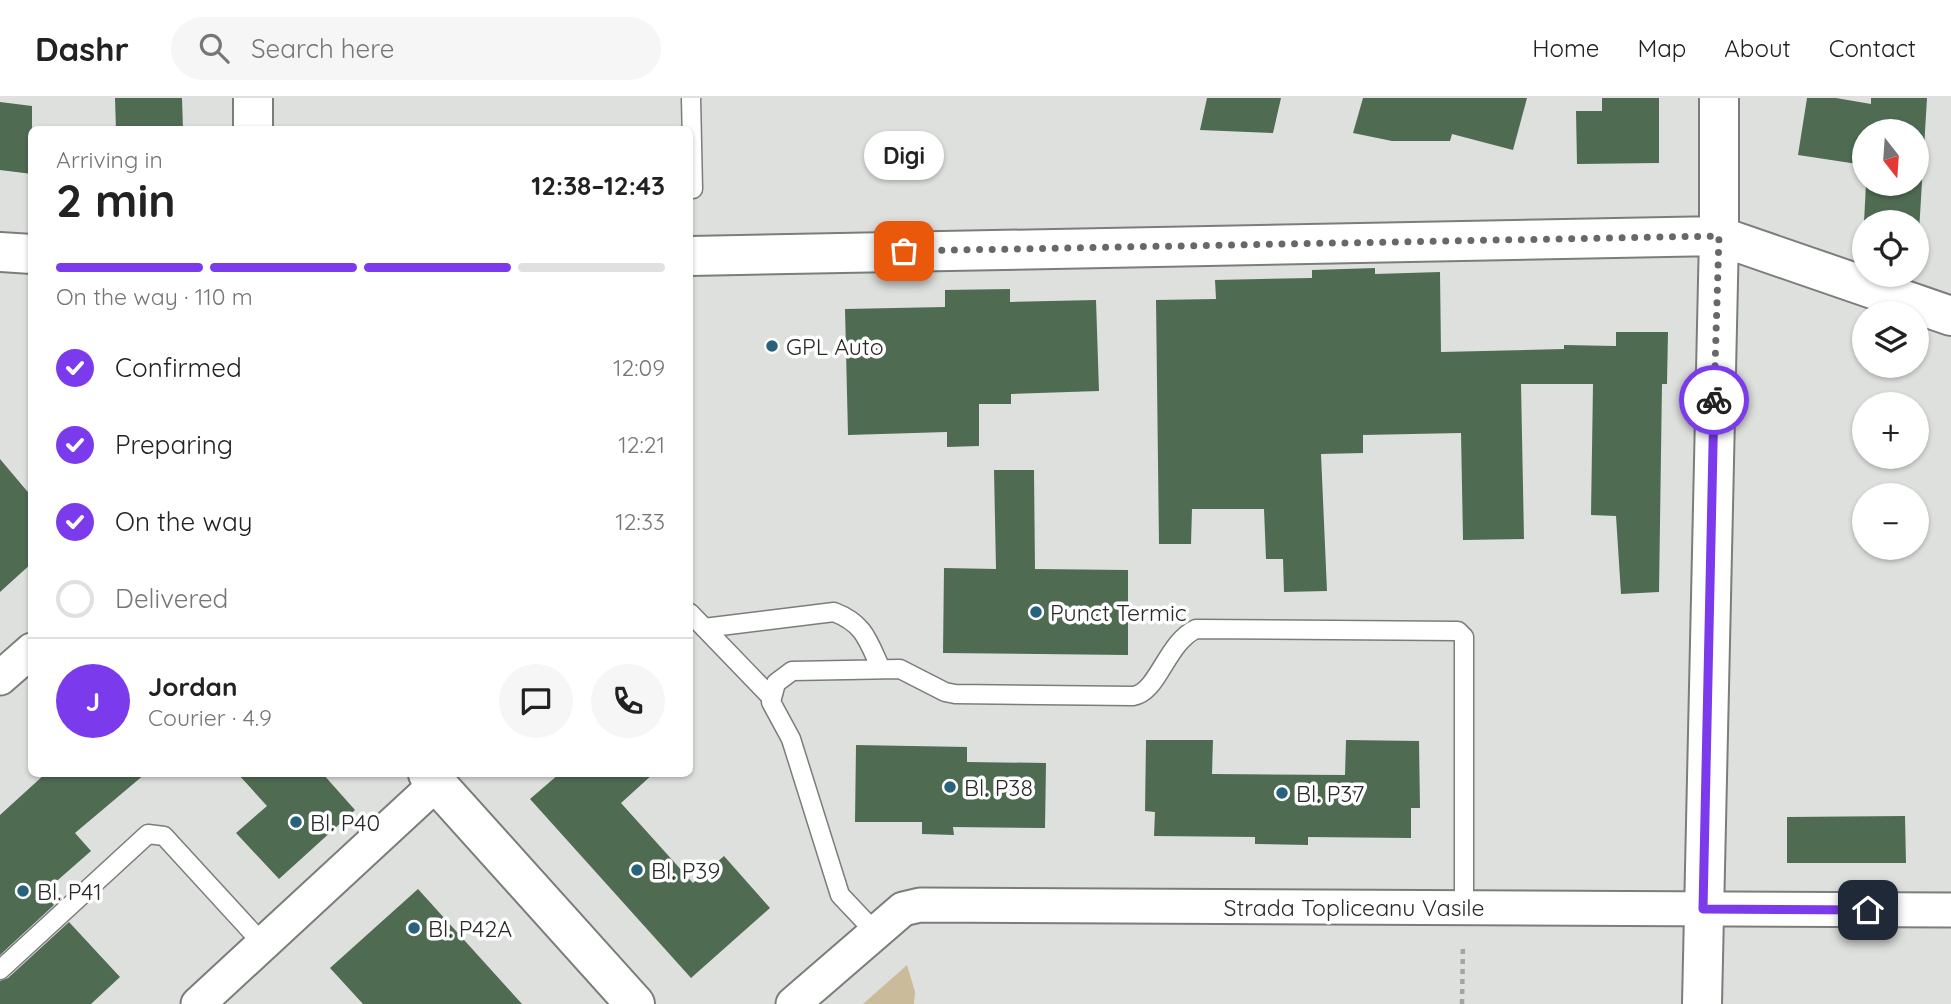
<!DOCTYPE html>
<html lang="en">
<head>
<meta charset="utf-8">
<style>
  body { margin:0; font-family:Quicksand,sans-serif; background:#f6f6f6; color:#222; height:100vh; display:flex; flex-direction:column; font-size:26px; white-space:nowrap }
  * { box-sizing:border-box; margin:0 }
  p { font-size:23px; color:#767676 }
  .icon { flex:none; width:38px; height:38px; fill:none; stroke:currentColor; stroke-width:2; stroke-linecap:round; stroke-linejoin:round }
  .map { position:relative; flex:1; overflow:hidden }
  .drawer { position:absolute; left:28px; top:28px; width:665px; height:651px; display:flex; flex-direction:column; background:#fff; border-radius:10px; box-shadow:0 2px 5px #0004 }
  .drawer>* { flex:none }
  .needle { width:46px; rotate:163deg }
  .tools { position:absolute; left:1852px; top:21px; display:grid; gap:14px }
  .tools a { display:grid; place-items:center; width:77px; height:77px; border-radius:50%; background:#fff; box-shadow:0 2px 5px #0004; font-size:35px }
  .pin { position:absolute; display:grid; place-items:center; width:60px; height:60px; color:#fff; margin:-30px; border-radius:14px; box-shadow:0 4px 10px #0006 }
  .courier { position:absolute; display:grid; place-items:center; width:70px; height:70px; margin:-35px; border:5px solid #7c3aed; border-radius:50%; background:#fff; color:#222; box-shadow:0 2px 9px #0007 }
  .bubble { position:absolute; height:49px; border-radius:24px; background:#fff; box-shadow:0 2px 5px #0004; font-size:23px; font-weight:700; line-height:49px; text-align:center }
  .overview em { font-style:normal; font-weight:700 }
  .overview div { display:flex; flex-direction:column-reverse }
  .overview { display:flex; align-items:center; justify-content:space-between; height:119px; padding:0 28px }
  h1 { font-size:46px; font-weight:700; line-height:52px }
  .bar { display:grid; grid-template-columns:repeat(4,1fr); gap:10px 7px; align-content:center; height:84px; padding:0 28px }
  .bar i { height:9px; border-radius:5px; background:#e0e0e0 }
  .bar .current { background:#7c3aed }
  .bar p { grid-column:span 4 }
  .line { display:flex; align-items:center; gap:18px; padding:0 28px; border-top:2px solid #e0e0e0 }
  .line div { flex:1 }
  .round { display:grid; place-items:center; flex:none; width:74px; height:74px; border-radius:37px; background:#f6f6f6 }
  ol { padding:0 28px; list-style:none }
  li { display:flex; align-items:center; gap:21px; height:77px }
  li p { margin-inline-start:auto }
  li .icon { padding:7px; border-radius:50%; background:#7c3aed; color:#fff; stroke-width:4 }
  li:last-child { color:#767676 }
  li i { width:38px; height:38px; border:4px solid #e0e0e0; border-radius:50% }
  header { display:flex; align-items:center; gap:42px; box-sizing:border-box; height:98px; padding:0 35px; background:#fff; border-bottom:2px solid #e0e0e0 }
  header strong { font-size:33px }
  nav { display:flex; gap:38px; margin-inline-start:auto; font-size:24px }
  .search { width:490px; height:63px; background:#f6f6f6; display:flex; align-items:center; gap:18px; box-sizing:border-box; padding:0 24px; border-radius:38px; color:#767676; font-size:26px }
  .map>svg:first-child { display:block }
</style>
</head>
<body>
<header>
<strong>Dashr</strong>
<div class="search"><svg class="icon" aria-label="search" viewBox="0 0 24 24"><circle cx="10" cy="10" r="6"/><path d="M15 15l6 6"/></svg>Search here</div>
<nav><a>Home</a><a>Map</a><a>About</a><a>Contact</a></nav>
</header>
<div class="map">
<svg width="1951" height="906" viewBox="0 0 1951 906">
  <rect width="100%" height="100%" fill="#dee0dd"/>
  <path fill="#cabb9a" d="M907,867L915,894L914,906H863Z"/>
  <path fill="#4f6c52" d="M115,0H182L183,32H116Z
    M1207,0H1281L1273,35L1200,32Z
    M1363,0H1527L1513,52L1452,36L1450,43H1392L1353,35Z
    M1602,0H1659V65L1577,66L1576,13H1602Z
    M1807,0H1836L1871,6V0H1927L1919,134H1916V124H1864L1866,86H1916V33H1864V67L1798,57Z
    M0,4L32,8V76L0,72Z
    M1375,170V176L1440,174L1441,254L1564,251V247L1616,248V234H1668L1667,286H1662L1659,494L1621,496L1616,418L1591,417L1593,286H1521L1524,441L1463,442L1461,335L1363,337V355L1321,356L1327,493L1284,494L1283,461H1266L1264,411H1192L1191,446H1159L1156,202L1216,201L1215,182L1312,180V172Z
    M1010,191V204L1096,202L1099,293L1011,296V306H979V348L947,349V334L848,337L845,211L945,209V192Z
    M0,361L32,399V465L0,494Z
    M994,372H1034L1035,471L1128,472V557L943,555L944,470L996,471Z
    M1146,642H1213L1212,676L1345,677L1346,642L1419,643L1420,710H1411V740L1308,739V747L1255,746V739L1154,738L1155,714L1145,713Z
    M856,647L967,649V664L1046,665L1045,730L953,729L954,737L922,736V724H855Z
    M45,676H145L75,735L91,753L43,795L54,807L0,857V717Z
    M238,676H323L355,712L279,781L236,735L267,708Z
    M559,676H653L621,705L693,785L724,758L770,810L691,880L530,701Z
    M1905,718L1906,765H1787V719Z
    M418,791L522,906H363L330,870Z
    M69,824L120,879L91,906H0V883L8,880Z"/>
  <g fill="none" stroke-linecap="round" stroke-linejoin="round">
    <g stroke="#7b7d7a" stroke-width="21">
      <path id="service" d="M691,0L693,91
        M690,515L770,598
        M704,530L834,514C865,526 868,543 881,571
        M876,835L840,797L791,641L771,604L776,585L792,573L900,571L945,594L955,596L1133,598C1158,595 1166,545 1196,531L1458,533L1464,539V810
        M0,872L148,736L164,738L263,846"/>
    </g>
    <g stroke="#7b7d7a" stroke-width="37">
      <path id="minor" d="M0,580L32,552
        M198,906L437,685
        M793,906L903,811L920,807L1951,812"/>
    </g>
    <g stroke="#7b7d7a" stroke-width="42">
      <path id="tertiary" d="M253,0V32
        M0,154L32,156
        M690,158L1719,138L1951,218
        M428,676L635,906
        M1702,906L1719,138V0"/>
    </g>
    <path stroke="#a4a5a3" stroke-width="4.5" stroke-dasharray="5 5" stroke-linecap="butt" d="M1462,906L1463,846"/>
    <use href="#service" stroke="#fff" stroke-width="18"/>
    <use href="#minor" stroke="#fff" stroke-width="33"/>
    <use href="#tertiary" stroke="#fff" stroke-width="38"/>
  </g>
  <g fill="none" stroke-linecap="round" stroke-linejoin="round">
    <path stroke="#686967" stroke-width="7" stroke-dasharray="0 12.6" d="M904,153L1719,138L1714,302"/>
    <path stroke="#7c3aed" stroke-width="9" d="M1714,302L1703,811L1868,812"/>
  </g>
  <g fill="#28637b" stroke="#fff" stroke-width="2.5">
    <circle cx="772" cy="248" r="7"/>
    <circle cx="1036" cy="514" r="7"/>
    <circle cx="950" cy="689" r="7"/>
    <circle cx="1282" cy="695" r="7"/>
    <circle cx="296" cy="724" r="7"/>
    <circle cx="637" cy="772" r="7"/>
    <circle cx="23" cy="793" r="7"/>
    <circle cx="414" cy="830" r="7"/>
  </g>
  <g text-anchor="middle" dominant-baseline="central" stroke-width="7" stroke-linejoin="round" paint-order="stroke">
    <g font-size="23" fill="#282928" stroke="#fff" text-anchor="start">
      <text x="786" y="248">GPL Auto</text>
      <text x="1050" y="514">Punct Termic</text>
      <text x="964" y="689">Bl. P38</text>
      <text x="1296" y="695">Bl. P37</text>
      <text x="310" y="724">Bl. P40</text>
      <text x="651" y="772">Bl. P39</text>
      <text x="37" y="793">Bl. P41</text>
      <text x="428" y="830">Bl. P42A</text>
    </g>
    <g font-size="23" fill="#282928" stroke="#fff">
      <text x="1354" y="809">Strada Topliceanu Vasile</text>
    </g>
  </g>
</svg>
<div class="tools">
<a><svg class="needle" viewBox="-14 -14 28 28"><path d="M0-13l5 13h-10z" fill="#e53935"/><path d="M0 13l5-13h-10z" fill="#767676"/></svg></a>
<a><svg class="icon" aria-label="locate" viewBox="0 0 24 24"><circle cx="12" cy="12" r="6"/><path d="M12 2v4M12 18v4M2 12h4M18 12h4"/></svg></a>
<a><svg class="icon" aria-label="layers" viewBox="0 0 24 24"><path d="M12 4l9 5-9 5-9-5zM3 14l9 5 9-5"/></svg></a>
<a>+</a>
<a>−</a>
</div>
<div class="pin" style="left:904px;top:153px;background:#ea580c"><svg class="icon" aria-label="bag" viewBox="0 0 24 24"><path d="M5 8h14l-1 12H6zM9 8a3 3 0 0 1 6 0"/></svg></div>
<div class="pin" style="left:1868px;top:812px;background:#1f2937"><svg class="icon" aria-label="home" viewBox="0 0 24 24"><path d="M3 11l9-7 9 7M6 9v11h12V9"/></svg></div>
<div class="courier" style="left:1714px;top:302px"><svg class="icon" aria-label="bike" viewBox="0 0 24 24"><circle cx="6" cy="16" r="4"/><circle cx="18" cy="16" r="4"/><path d="M6 16l4-8h5l3 8M10 8l3 8H6M13 5h3"/></svg></div>
<div class="bubble" style="left:864px;top:33px;width:80px">Digi</div>
<section class="drawer">
<div class="overview"><div><h1>2 min</h1><p>Arriving in</p></div><em>12:38–12:43</em></div>
<div class="bar"><i class="current"></i><i class="current"></i><i class="current"></i><i></i><p>On the way · 110 m</p></div>
<ol>
<li><svg class="icon" aria-label="check" viewBox="0 0 24 24"><path d="M5 12l5 5 9-10"/></svg>Confirmed<p>12:09</p></li>
<li><svg class="icon" aria-label="check" viewBox="0 0 24 24"><path d="M5 12l5 5 9-10"/></svg>Preparing<p>12:21</p></li>
<li><svg class="icon" aria-label="check" viewBox="0 0 24 24"><path d="M5 12l5 5 9-10"/></svg>On the way<p>12:33</p></li>
<li><i></i>Delivered</li>
</ol>
<div class="line" style="height:126px"><b class="round" style="background:#7c3aed;color:#fff">J</b><div><b>Jordan</b><p>Courier · 4.9</p></div><a class="round"><svg class="icon" aria-label="chat" viewBox="0 0 24 24"><path d="M4 5h16v11H9l-5 4z"/></svg></a><a class="round"><svg class="icon" aria-label="phone" viewBox="0 0 24 24"><path d="M5 4h4l2 5-3 2q2 4 5 5l2-3 5 2v4C11 20 4 13 5 4z"/></svg></a></div>
</section>
</div>
</body>
</html>
